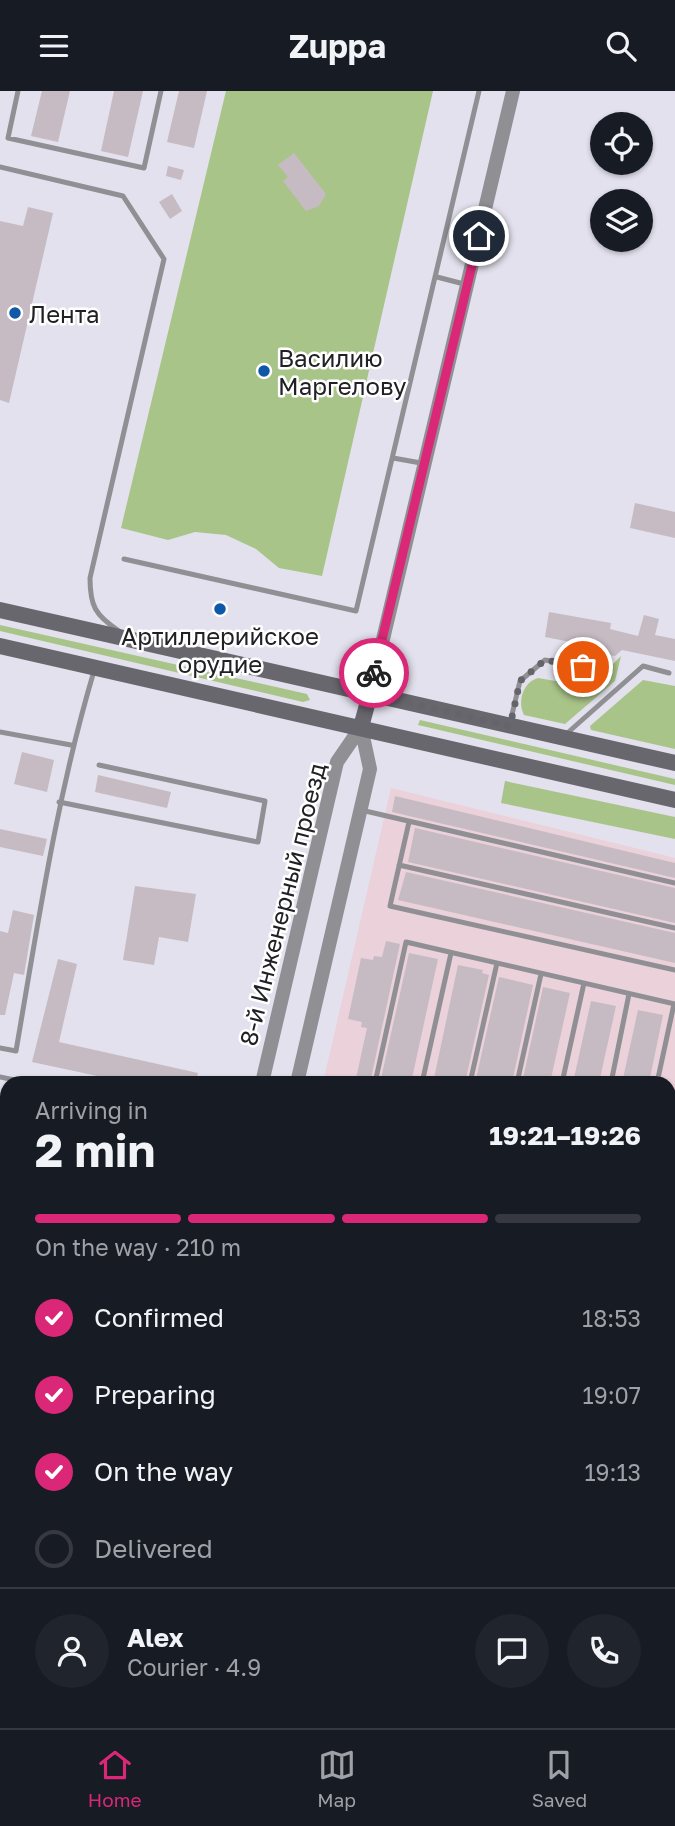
<!DOCTYPE html>
<html lang="en">
<head>
<meta charset="utf-8">
<style>
  body { margin:0; font-family:"Golos Text",sans-serif; background:#20242c; color:#f1f3f6; height:100vh; display:flex; flex-direction:column; font-size:26px; white-space:nowrap }
  * { box-sizing:border-box; margin:0 }
  p { font-size:23px; color:#9ea1a6 }
  .icon { flex:none; width:38px; height:38px; fill:none; stroke:currentColor; stroke-width:2; stroke-linecap:round; stroke-linejoin:round }
  .map { position:relative; flex:1; overflow:hidden }
  .panel { position:absolute; left:0px; top:985px; width:676px; height:653px; display:flex; flex-direction:column; background:#171b24; border-radius:21px 21px 0 0; box-shadow:0 2px 5px #0004 }
  .panel>* { flex:none }
  .buttons { position:absolute; left:590px; top:21px; display:grid; gap:14px }
  .buttons a { display:grid; place-items:center; width:63px; height:63px; border-radius:50%; background:#171b24; box-shadow:0 2px 5px #0004; font-size:35px }
  .pin { position:absolute; display:grid; place-items:center; width:60px; height:60px; color:#fff; margin:-30px; border:4px solid #fff; border-radius:50%; box-shadow:0 2px 7px #0007 }
  .courier { position:absolute; display:grid; place-items:center; width:70px; height:70px; margin:-35px; border:5px solid #db2777; border-radius:50%; background:#fff; color:#222; box-shadow:0 2px 9px #0007 }
  .summary em { font-style:normal; font-weight:700 }
  .summary div { display:flex; flex-direction:column-reverse }
  .summary { display:flex; align-items:center; justify-content:space-between; height:119px; padding:0 35px }
  h1 { font-size:46px; font-weight:700; line-height:52px }
  .bar { display:grid; grid-template-columns:repeat(4,1fr); gap:10px 7px; align-content:center; height:84px; padding:0 35px }
  .bar i { height:9px; border-radius:5px; background:#363941 }
  .bar .active { background:#db2777 }
  .bar p { grid-column:span 4 }
  .line { display:flex; align-items:center; gap:18px; padding:0 35px; border-top:2px solid #363941 }
  .line div { flex:1 }
  .round { display:grid; place-items:center; flex:none; width:74px; height:74px; border-radius:37px; background:#20242c }
  ol { padding:0 35px; list-style:none }
  li { display:flex; align-items:center; gap:21px; height:77px }
  li p { margin-inline-start:auto }
  li .icon { padding:7px; border-radius:50%; background:#db2777; color:#fff; stroke-width:4 }
  li:last-child { color:#9ea1a6 }
  li i { width:38px; height:38px; border:4px solid #363941; border-radius:50% }
  header { display:flex; justify-content:space-between; align-items:center; height:91px; padding:0 35px; background:#171b24; font-size:32px; font-weight:700 }
  .tab-bar { display:flex; justify-content:space-around; align-items:center; height:98px; border-top:2px solid #363941; background:#171b24; font-size:19px; color:#9ea1a6 }
  .tab-bar a { display:grid; justify-items:center; gap:4px }
  .tab-bar .active { color:#db2777 }
  .map>svg:first-child { display:block }
</style>
</head>
<body>
<header><svg class="icon" aria-label="menu" viewBox="0 0 24 24"><path d="M4 6h16M4 12h16M4 18h16"/></svg>Zuppa<svg class="icon" aria-label="search" viewBox="0 0 24 24"><circle cx="10" cy="10" r="6"/><path d="M15 15l6 6"/></svg></header>
<div class="map">
<svg width="675" height="1637" viewBox="0 0 675 1637">
  <rect width="100%" height="100%" fill="#e2e1ed"/>
  <path fill="#ead1da" d="M391,697L675,767V1100L669,1128L668,992H323Z"/>
  <path fill="#a9c489" d="M226,0H433L322,485L279,477L256,458L226,444L195,441L168,449L121,437Z
    M0,534L307,603L310,609L303,611L0,540Z
    M621,565L615,590L565,633L524,624C517,611 523,591 538,587L601,598L609,592L613,573Z
    M643,589L675,595V658L591,639L590,635Z
    M420,629L675,688V694L418,634Z
    M505,690L675,726V748L501,712Z"/>
  <path fill="#c6bbc2" d="M42,0H70L58,51L31,45Z
    M114,0H143L128,66L101,60Z
    M179,0H207L194,57L167,51Z
    M294,62L326,103L319,115L306,120L283,90L288,86L278,74Z
    M168,75L184,79L181,89L166,85Z
    M172,103L182,120L170,128L159,111Z
    M28,116L53,122L9,312L0,309V130L23,135Z
    M635,412L675,421V447L630,437Z
    M549,521L611,532L610,538L638,545L644,524L659,528L655,544L675,548V570L622,559L615,565L609,564L606,558L545,546Z
    M22,661L54,669L47,701L14,693Z
    M98,684L171,701L167,717L95,701Z
    M395,705L675,772V787L392,721Z
    M415,737L675,797V832L408,771Z
    M0,738L47,748L43,765L0,756Z
    M406,781L675,842V872L398,809Z
    M135,795L196,803L188,851L159,846L154,874L123,869Z
    M13,819L34,824L24,884L14,882L5,924H0V840L8,842Z
    M386,850L400,853L370,992H355L367,937L361,936L362,931L348,928L361,867L373,869L374,865L382,866Z
    M409,862L438,868L411,992H380Z
    M58,868L77,873L59,951L198,982L195,992H130L32,971Z
    M458,874L483,879L482,882L489,884L465,992H433Z
    M499,886L533,894L512,992H475Z
    M543,896L570,902L550,992H522Z
    M591,910L616,915L599,992H573Z
    M638,919L663,924L649,992H622Z"/>
  <g fill="none" stroke-linecap="round" stroke-linejoin="round">
    <path stroke="#908f94" stroke-width="5" d="M18,0L8,47L144,77L161,0
      M0,76L123,105L164,168L90,487C90,515 95,524 119,540
      M437,186L464,193
      M393,367L421,372
      M124,468L356,520L479,0
      M510,632L520,590L545,569L602,580
      M0,641L71,654
      M564,645L643,575L669,582
      M59,711L258,751L265,710L99,674
      M361,719L675,792
      M409,731L390,815L675,879
      M399,774L675,837
      M0,957L16,960C38,832 57,704 94,580
      M0,986L29,992
      M375,992L406,851L675,913
      M422,992L451,862
      M470,992L497,872
      M517,992L541,883
      M562,992L584,892
      M611,992L629,903
      M657,992L674,913
      M668,1426L675,1428
      M592,1637L593,1631"/>
    <path stroke="#908f94" stroke-width="10" d="M0,1377L7,1379
      M0,1422L7,1424"/>
    <path stroke="#908f94" stroke-width="14" d="M370,603L513,0
      M262,992L337,671L361,636
      M297,992L370,678L361,636
      M668,1531L675,1532
      M668,1577L675,1579
      M115,1637L117,1631
      M148,1637L150,1631"/>
    <path stroke="#68676e" stroke-width="16" d="M0,519L675,672
      M0,555L675,709
      M361,636L370,603"/>
  </g>
  <g fill="none" stroke-linecap="round" stroke-linejoin="round">
    <path stroke="#65646a" stroke-width="7" stroke-dasharray="0 12.6" d="M374,582L369,603L510,635L520,590L545,569L583,576"/>
    <path stroke="#db2777" stroke-width="9" d="M374,582L479,145"/>
  </g>
  <g fill="#0f58a7" stroke="#fff" stroke-width="2.5">
    <circle cx="15" cy="222" r="7"/>
    <circle cx="264" cy="280" r="7"/>
    <circle cx="220" cy="518" r="7"/>
  </g>
  <g text-anchor="middle" dominant-baseline="central" stroke-width="5" stroke-linejoin="round" paint-order="stroke">
    <g font-size="24" fill="#212024" stroke="#fff" text-anchor="start">
      <text x="29" y="222">Лента</text>
      <text x="278" y="266">Василию<tspan x="278" dy="28">Маргелову</tspan></text>
      <text x="220" y="544" text-anchor="middle">Артиллерийское<tspan x="220" dy="28">орудие</tspan></text>
    </g>
    <g font-size="24" fill="#212024" stroke="#fff">
      <text transform="translate(282 813) rotate(-76)">8-й Инженерный проезд</text>
    </g>
  </g>
</svg>
<div class="buttons">
<a><svg class="icon" aria-label="locate" viewBox="0 0 24 24"><circle cx="12" cy="12" r="6"/><path d="M12 2v4M12 18v4M2 12h4M18 12h4"/></svg></a>
<a><svg class="icon" aria-label="layers" viewBox="0 0 24 24"><path d="M12 4l9 5-9 5-9-5zM3 14l9 5 9-5"/></svg></a>
</div>
<div class="pin" style="left:583px;top:576px;background:#ea580c"><svg class="icon" aria-label="bag" viewBox="0 0 24 24"><path d="M5 8h14l-1 12H6zM9 8a3 3 0 0 1 6 0"/></svg></div>
<div class="pin" style="left:479px;top:145px;background:#1f2937"><svg class="icon" aria-label="home" viewBox="0 0 24 24"><path d="M3 11l9-7 9 7M6 9v11h12V9"/></svg></div>
<div class="courier" style="left:374px;top:582px"><svg class="icon" aria-label="bike" viewBox="0 0 24 24"><circle cx="6" cy="16" r="4"/><circle cx="18" cy="16" r="4"/><path d="M6 16l4-8h5l3 8M10 8l3 8H6M13 5h3"/></svg></div>
<section class="panel">
<div class="summary"><div><h1>2 min</h1><p>Arriving in</p></div><em>19:21–19:26</em></div>
<div class="bar"><i class="active"></i><i class="active"></i><i class="active"></i><i></i><p>On the way · 210 m</p></div>
<ol>
<li><svg class="icon" aria-label="check" viewBox="0 0 24 24"><path d="M5 12l5 5 9-10"/></svg>Confirmed<p>18:53</p></li>
<li><svg class="icon" aria-label="check" viewBox="0 0 24 24"><path d="M5 12l5 5 9-10"/></svg>Preparing<p>19:07</p></li>
<li><svg class="icon" aria-label="check" viewBox="0 0 24 24"><path d="M5 12l5 5 9-10"/></svg>On the way<p>19:13</p></li>
<li><i></i>Delivered</li>
</ol>
<div class="line" style="height:126px"><a class="round"><svg class="icon" aria-label="person" viewBox="0 0 24 24"><circle cx="12" cy="8" r="4"/><path d="M4 21q1-7 8-7t8 7"/></svg></a><div><b>Alex</b><p>Courier · 4.9</p></div><a class="round"><svg class="icon" aria-label="chat" viewBox="0 0 24 24"><path d="M4 5h16v11H9l-5 4z"/></svg></a><a class="round"><svg class="icon" aria-label="phone" viewBox="0 0 24 24"><path d="M5 4h4l2 5-3 2q2 4 5 5l2-3 5 2v4C11 20 4 13 5 4z"/></svg></a></div>
</section>
</div>
<nav class="tab-bar">
<a class="active"><svg class="icon" aria-label="home" viewBox="0 0 24 24"><path d="M3 11l9-7 9 7M6 9v11h12V9"/></svg>Home</a>
<a><svg class="icon" aria-label="map" viewBox="0 0 24 24"><path d="M3 6l6-2 6 2 6-2v14l-6 2-6-2-6 2zM9 4v14M15 6v14"/></svg>Map</a>
<a><svg class="icon" aria-label="saved" viewBox="0 0 24 24"><path d="M7 4h10v16l-5-4-5 4z"/></svg>Saved</a>
</nav>
</body>
</html>
